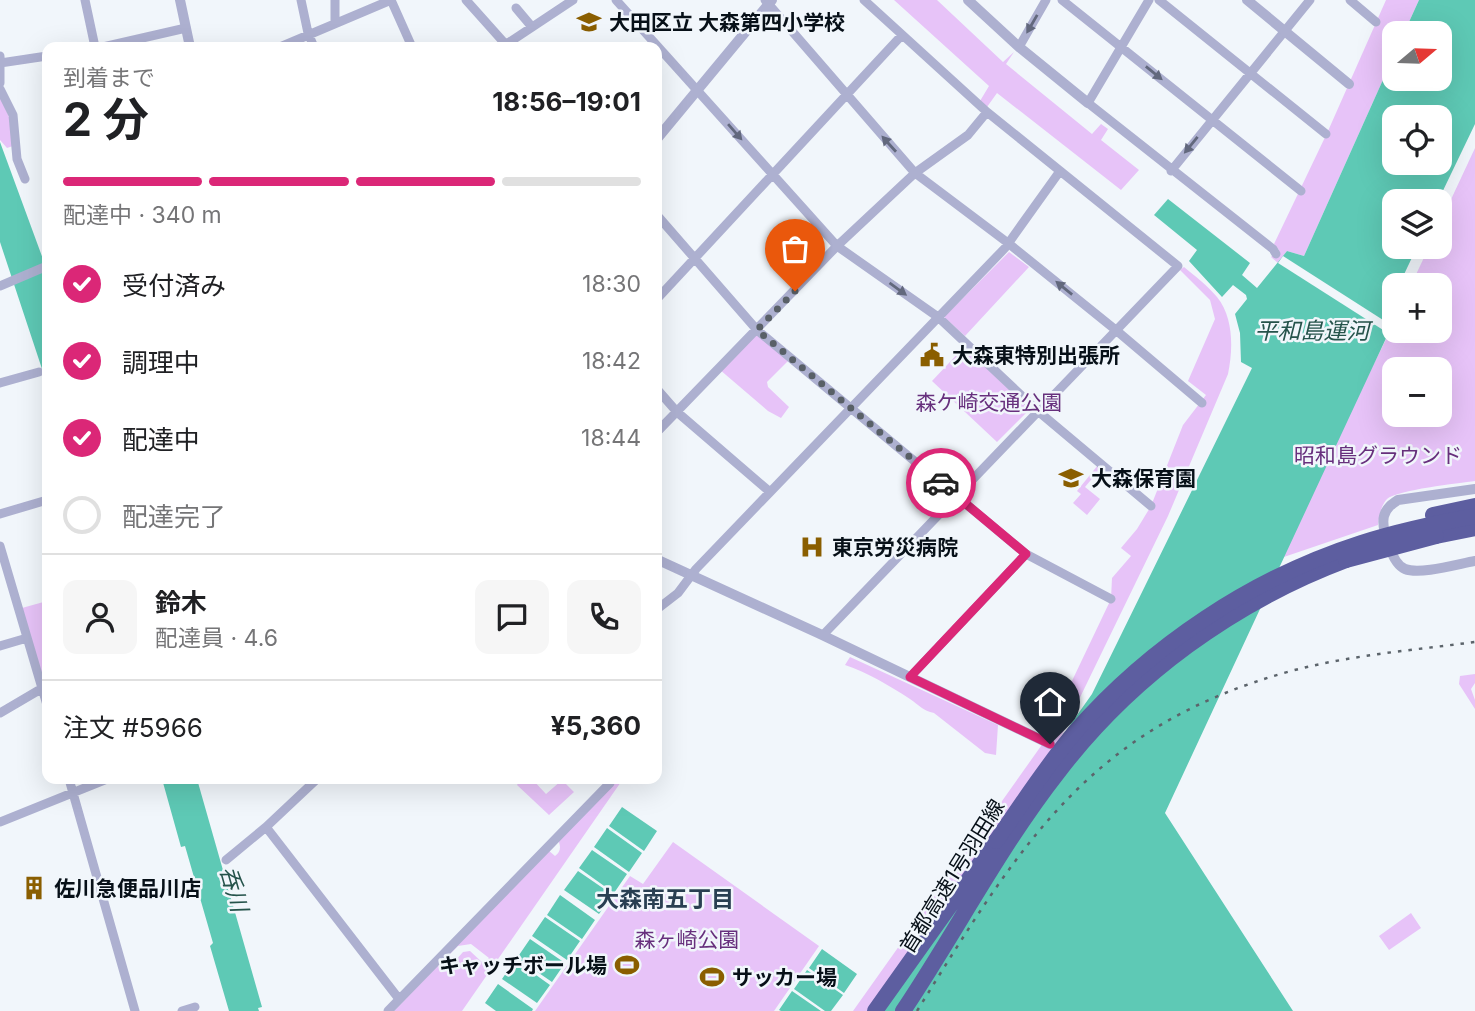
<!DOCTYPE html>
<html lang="ja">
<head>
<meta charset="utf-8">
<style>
  body { margin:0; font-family:Inter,"Noto Sans JP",sans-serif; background:#f6f6f6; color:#202124; height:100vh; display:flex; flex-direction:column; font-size:26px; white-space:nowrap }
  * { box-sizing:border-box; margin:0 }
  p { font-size:23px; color:#757577 }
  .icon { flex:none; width:38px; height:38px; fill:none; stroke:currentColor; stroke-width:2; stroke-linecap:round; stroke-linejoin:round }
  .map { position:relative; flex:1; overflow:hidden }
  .panel { position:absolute; left:42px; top:42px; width:620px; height:742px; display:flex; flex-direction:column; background:#fff; border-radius:14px; box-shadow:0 7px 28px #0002 }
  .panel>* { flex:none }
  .needle { width:46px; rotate:71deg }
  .tools { position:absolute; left:1382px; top:21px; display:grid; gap:14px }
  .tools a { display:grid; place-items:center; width:70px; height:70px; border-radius:14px; background:#fff; box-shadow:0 7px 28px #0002; font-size:35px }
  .pin { position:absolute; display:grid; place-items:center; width:60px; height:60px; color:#fff; margin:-72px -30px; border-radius:50% 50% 50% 0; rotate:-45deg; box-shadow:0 0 7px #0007 }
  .pin .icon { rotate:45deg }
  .courier { position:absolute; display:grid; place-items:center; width:70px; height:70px; margin:-35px; border:5px solid #db2777; border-radius:50%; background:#fff; color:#222; box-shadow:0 2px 9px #0007 }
  .headline em { font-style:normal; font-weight:700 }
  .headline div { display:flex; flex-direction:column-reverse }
  .headline { display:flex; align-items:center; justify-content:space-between; height:119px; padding:0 21px }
  h1 { font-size:46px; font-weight:700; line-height:52px }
  .bar { display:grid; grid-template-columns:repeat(4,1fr); gap:10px 7px; align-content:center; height:84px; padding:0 21px }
  .bar i { height:9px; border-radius:5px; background:#e0e0e0 }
  .bar .selected { background:#db2777 }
  .bar p { grid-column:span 4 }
  .line { display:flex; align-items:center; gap:18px; padding:0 21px; border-top:2px solid #e0e0e0 }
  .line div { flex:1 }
  .round { display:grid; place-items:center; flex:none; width:74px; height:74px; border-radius:14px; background:#f6f6f6 }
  ol { padding:0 21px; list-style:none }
  li { display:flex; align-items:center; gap:21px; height:77px }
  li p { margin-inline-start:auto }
  li .icon { padding:7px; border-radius:50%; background:#db2777; color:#fff; stroke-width:4 }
  li:last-child { color:#757577 }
  li i { width:38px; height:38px; border:4px solid #e0e0e0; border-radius:50% }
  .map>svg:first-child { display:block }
</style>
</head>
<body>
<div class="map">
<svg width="1475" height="1011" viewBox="0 0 1475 1011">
  <rect width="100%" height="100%" fill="#f1f6fb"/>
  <path fill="#e7c3f8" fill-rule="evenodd" d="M894,0H937L1003,62L1014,52L1006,64L1092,134L1101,124L1108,129L1101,140L1139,170L1121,190L997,93L987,107L980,101L989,86Z
    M1386,0H1419L1404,33H1395V53L1304,256L1287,251L1278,263L1271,257L1279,250L1274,244L1328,131Z
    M0,95L9,117L13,146L7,148L0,140Z
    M1475,148V481C1459,483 1397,490 1387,499C1381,505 1379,517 1378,525L1278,559L1395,321V331H1440V285H1411L1429,247H1440V223ZM1395,369H1440V415H1395Z
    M1009,252L1029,267L965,336L944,317Z
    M1184,267C1195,276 1208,286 1217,297C1234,318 1233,350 1228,374L1168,516L1055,749L868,1011H853L1041,746L1111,599L1112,578L1131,556L1121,548L1137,529L1151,506L1183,425L1206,395L1188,381L1215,319L1210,300L1180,270Z
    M757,330L791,358L767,382L768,387L789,407L781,418L768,411L719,369Z
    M964,347L1030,409L997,442L932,381Z
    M1098,465L1101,468L1085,487L1100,499L1087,515L1073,503L1081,494L1077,491Z
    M47,601V678L42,676L22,608Z
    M850,657L998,725L996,755L985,753L934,713C923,711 919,705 910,699C890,686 867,672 845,665Z
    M1475,674V683L1471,689L1475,700V709L1459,684L1460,676Z
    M521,779H532L546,794L562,780L574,792L549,815L517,785Z
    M614,779H623L462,1011H394L446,957L450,961L456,960L463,952L470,951L484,964L489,958L471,944L458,946L450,954L448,953L548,850L555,856C561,852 561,846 558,840Z
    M673,842L819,946L774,1011H535L630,876L643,884Z
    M1411,913L1421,928L1389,950L1379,936Z"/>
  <path fill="#5ec9b5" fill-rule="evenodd" d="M1419,0H1475V124L1438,201H1395V247H1417L1399,285H1395L1392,300L1395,301V319L1165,813L1293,1011H868L1092,694L1252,368L1241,362L1240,333L1235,314L1247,299L1246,295L1233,285L1222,297L1189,261L1197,250L1154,215L1168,199L1250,263L1242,275L1257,288L1287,251L1304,256L1395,53V79H1440V33H1404ZM1395,117H1440V163H1395Z
    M0,142L47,270V384L0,242Z
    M162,779H197L262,1007L258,1008L259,1011H229L210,946L213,943L185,846L181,847Z
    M622,807L657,831L644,851L609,826Z
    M607,828L642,853L629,872L594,847Z
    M592,850L627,874L614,893L579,868Z
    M578,871L613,895L599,914L564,890Z
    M560,895L595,920L582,939L547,915Z
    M545,917L580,941L567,960L532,936Z
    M530,939L565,963L552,982L517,958Z
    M822,949L857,974L844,993L809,968Z
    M515,960L550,985L537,1003L502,979Z
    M807,970L843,995L831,1011H825L794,989Z
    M498,984L533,1009L532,1011H496L485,1003Z
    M792,991L821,1011H781L779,1010Z"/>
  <path fill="#f1f6fb" d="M1283,256L1394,327L1391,335L1278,263Z"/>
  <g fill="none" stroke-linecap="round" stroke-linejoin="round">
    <path stroke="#adb0d0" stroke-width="9" d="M85,0L95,47
      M301,0L308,33L314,47
      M335,0V22
      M391,0L412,47
      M466,0L508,47
      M616,0L837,246L938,317L1039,412L1151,506
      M765,0L915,173L1008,243L1117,331L1202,403
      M1062,0L1301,191
      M1149,0L1088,103L1273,249L1276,254
      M1159,0L1326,134
      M1350,0L1376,22
      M516,8L532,27
      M103,47L186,28
      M280,47L391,0
      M502,47L573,0
      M1019,47L1046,0
      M0,56V83
      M0,63L47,56
      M0,89L13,115L17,159L25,179
      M1171,171L1310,0
      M656,214L757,330L1026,554L1111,599
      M0,286L47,266
      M656,300L902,35
      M0,383L39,372
      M656,388L677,412L770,492
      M656,433L837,246L915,173L968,135L987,112
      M0,514L47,500
      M0,546L47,705
      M656,610L678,593L696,569L1005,248L1060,171
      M823,635L1178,266L987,112L864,0
      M0,646L27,638
      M910,677L1026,554
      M0,713L46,686
      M69,779L135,1011
      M317,779L266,827L399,999
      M0,822L107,779
      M226,860L266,827
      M182,1011L195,1007
      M388,1011L610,783L605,779"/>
    <path stroke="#adb0d0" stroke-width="10" d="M180,0L190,47
      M968,0L1019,47L1088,103
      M1247,0L1349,84
      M656,140L772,0
      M1475,489L1398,500C1392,504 1386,508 1384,516C1381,528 1392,564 1405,569C1420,575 1458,564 1475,561
      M656,559L820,634L1050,744"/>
    <path stroke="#5d5ea0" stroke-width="16" d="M1433,515L1475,506
      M1436,536L1475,528
      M875,1011L996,841
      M903,1011C956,932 1000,846 1059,771C1132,676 1234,602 1346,560"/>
    <path stroke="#5c646b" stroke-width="2.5" stroke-dasharray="3.5 7" stroke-linecap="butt" d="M917,1011C1020,845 1090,726 1291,671C1351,655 1414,650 1475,642"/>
    <path stroke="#5d5ea0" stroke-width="16" d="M1346,560L1436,536
      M996,841C1022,804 1046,766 1075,732C1150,646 1252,578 1361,543C1398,531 1436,523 1475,516"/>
  </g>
  <defs><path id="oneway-solid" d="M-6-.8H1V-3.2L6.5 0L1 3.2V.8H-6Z" transform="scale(1.75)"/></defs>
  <g fill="#62687d">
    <use href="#oneway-solid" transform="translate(1032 24) rotate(120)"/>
    <use href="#oneway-solid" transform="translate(1154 73) rotate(39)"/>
    <use href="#oneway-solid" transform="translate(735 132) rotate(49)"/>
    <use href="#oneway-solid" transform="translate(889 144) rotate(-132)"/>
    <use href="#oneway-solid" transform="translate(1191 145) rotate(129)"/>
    <use href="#oneway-solid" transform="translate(1064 288) rotate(-141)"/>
    <use href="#oneway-solid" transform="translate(898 289) rotate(36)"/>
  </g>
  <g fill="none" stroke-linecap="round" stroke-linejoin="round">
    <path stroke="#596067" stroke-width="7" stroke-dasharray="0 12.6" d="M795,291L757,330L941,483"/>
    <path stroke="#db2777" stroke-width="9" d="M941,483L1026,554L910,677L1050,744"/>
  </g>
  <defs>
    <g id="school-bare" transform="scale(1.89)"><path d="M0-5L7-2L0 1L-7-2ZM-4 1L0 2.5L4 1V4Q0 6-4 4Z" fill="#8a5e00" stroke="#f1f6fb" stroke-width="2.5" paint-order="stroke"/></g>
    <g id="civic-bare" transform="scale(1.89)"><path d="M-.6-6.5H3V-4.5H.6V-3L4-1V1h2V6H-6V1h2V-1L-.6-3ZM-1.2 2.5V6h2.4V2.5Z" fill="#8a5e00" stroke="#f1f6fb" stroke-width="2.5" paint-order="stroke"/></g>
    <g id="hospital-bare" transform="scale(1.89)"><path d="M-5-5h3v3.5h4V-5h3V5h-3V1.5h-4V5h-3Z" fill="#8a5e00" stroke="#f1f6fb" stroke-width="2.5" paint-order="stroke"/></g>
    <g id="building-bare" transform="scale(1.89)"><path d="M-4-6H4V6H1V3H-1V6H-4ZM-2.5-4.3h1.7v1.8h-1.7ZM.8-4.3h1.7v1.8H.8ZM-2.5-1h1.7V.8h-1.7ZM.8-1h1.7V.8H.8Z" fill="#8a5e00" stroke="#f1f6fb" stroke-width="2.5" paint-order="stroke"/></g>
    <g id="stadium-bare" transform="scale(1.89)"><path d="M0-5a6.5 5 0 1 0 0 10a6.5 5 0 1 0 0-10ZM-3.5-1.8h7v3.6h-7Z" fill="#8a5e00" stroke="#f1f6fb" stroke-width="2.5" paint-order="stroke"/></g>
  </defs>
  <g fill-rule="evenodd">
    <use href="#school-bare" x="589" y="22"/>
    <use href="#civic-bare" x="932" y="355"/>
    <use href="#school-bare" x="1071" y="478"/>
    <use href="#hospital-bare" x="812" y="547"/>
    <use href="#building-bare" x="34" y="888"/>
    <use href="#stadium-bare" x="627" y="965"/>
    <use href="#stadium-bare" x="712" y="977"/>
  </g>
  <g text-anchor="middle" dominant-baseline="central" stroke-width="5" stroke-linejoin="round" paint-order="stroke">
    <g font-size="21" font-weight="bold" fill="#071018" stroke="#f1f6fb" text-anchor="start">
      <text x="609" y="22">大田区立 大森第四小学校</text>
      <text x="952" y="355">大森東特別出張所</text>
      <text x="1091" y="478">大森保育園</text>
      <text x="832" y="547">東京労災病院</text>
      <text x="54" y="888">佐川急便品川店</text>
      <text x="607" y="965" text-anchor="end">キャッチボール場</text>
      <text x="732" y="977">サッカー場</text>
    </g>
    <g font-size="21" fill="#67307d" stroke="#f1f6fb">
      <text x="989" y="402">森ケ崎交通公園</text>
      <text x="1378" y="455">昭和島グラウンド</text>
      <text x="687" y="939">森ヶ崎公園</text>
    </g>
    <g font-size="21" fill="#071018" stroke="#f1f6fb">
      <text transform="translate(952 876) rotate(-58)">首都高速1号羽田線</text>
    </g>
    <g font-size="23" font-style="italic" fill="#25534b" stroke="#f1f6fb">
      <text x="1312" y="331">平和島運河</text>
      <text transform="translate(234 889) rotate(74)">呑川</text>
    </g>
    <g font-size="23" font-weight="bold" fill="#293f52" stroke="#f1f6fb">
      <text x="665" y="899">大森南五丁目</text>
    </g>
  </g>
</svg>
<div class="tools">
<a><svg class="needle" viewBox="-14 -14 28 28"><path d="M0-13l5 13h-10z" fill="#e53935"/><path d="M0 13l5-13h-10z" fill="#757577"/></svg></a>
<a><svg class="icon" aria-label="locate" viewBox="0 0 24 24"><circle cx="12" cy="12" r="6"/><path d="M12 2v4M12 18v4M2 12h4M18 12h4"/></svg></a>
<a><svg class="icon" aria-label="layers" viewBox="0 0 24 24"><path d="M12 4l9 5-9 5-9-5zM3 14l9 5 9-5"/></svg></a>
<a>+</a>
<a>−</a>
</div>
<div class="pin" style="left:795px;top:291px;background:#ea580c"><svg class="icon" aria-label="bag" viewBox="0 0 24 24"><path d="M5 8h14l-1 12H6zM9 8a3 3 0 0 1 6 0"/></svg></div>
<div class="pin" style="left:1050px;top:744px;background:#1f2937"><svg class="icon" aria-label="home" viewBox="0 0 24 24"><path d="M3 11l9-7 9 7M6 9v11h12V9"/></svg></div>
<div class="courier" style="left:941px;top:483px"><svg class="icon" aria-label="car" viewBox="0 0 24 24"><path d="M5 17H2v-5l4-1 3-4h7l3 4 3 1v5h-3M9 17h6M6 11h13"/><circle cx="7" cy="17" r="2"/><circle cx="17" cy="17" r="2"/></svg></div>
<section class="panel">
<div class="headline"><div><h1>2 分</h1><p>到着まで</p></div><em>18:56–19:01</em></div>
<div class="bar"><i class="selected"></i><i class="selected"></i><i class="selected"></i><i></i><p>配達中 · 340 m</p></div>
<ol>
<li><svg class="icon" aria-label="check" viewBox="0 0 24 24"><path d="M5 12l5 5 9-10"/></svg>受付済み<p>18:30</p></li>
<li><svg class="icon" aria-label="check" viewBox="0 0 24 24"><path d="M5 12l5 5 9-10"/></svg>調理中<p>18:42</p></li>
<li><svg class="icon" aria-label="check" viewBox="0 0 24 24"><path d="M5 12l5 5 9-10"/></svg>配達中<p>18:44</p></li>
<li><i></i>配達完了</li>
</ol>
<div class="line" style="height:126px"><a class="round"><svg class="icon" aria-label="person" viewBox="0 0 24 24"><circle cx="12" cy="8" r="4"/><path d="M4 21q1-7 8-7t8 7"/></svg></a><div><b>鈴木</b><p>配達員 · 4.6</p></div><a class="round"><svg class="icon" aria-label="chat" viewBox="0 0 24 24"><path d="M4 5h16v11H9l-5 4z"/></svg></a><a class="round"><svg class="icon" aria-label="phone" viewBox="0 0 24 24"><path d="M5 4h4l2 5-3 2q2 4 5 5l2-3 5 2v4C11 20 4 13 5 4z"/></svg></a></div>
<div class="line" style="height:91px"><div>注文 #5966</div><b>¥5,360</b></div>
</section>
</div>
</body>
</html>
